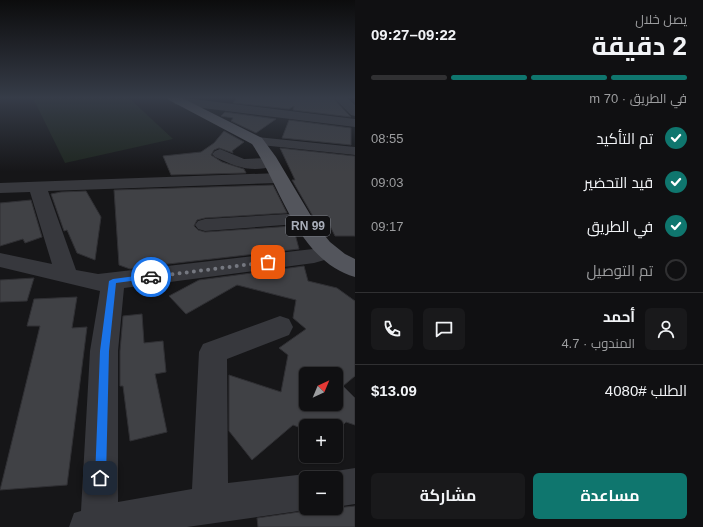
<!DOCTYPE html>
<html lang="ar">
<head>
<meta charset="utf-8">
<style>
  body { margin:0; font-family:Arial,Cairo,sans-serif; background:#19191b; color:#f1f3f6; direction:rtl; height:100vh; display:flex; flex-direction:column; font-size:15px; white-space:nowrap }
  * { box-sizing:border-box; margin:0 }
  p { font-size:13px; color:#9c9d9f }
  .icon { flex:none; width:22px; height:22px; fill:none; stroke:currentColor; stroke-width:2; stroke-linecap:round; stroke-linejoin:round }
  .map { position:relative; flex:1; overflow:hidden; direction:ltr }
  .drawer { display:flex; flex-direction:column; background:#101012; width:348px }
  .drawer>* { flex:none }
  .needle { width:26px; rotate:44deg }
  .fabs { position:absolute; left:299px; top:367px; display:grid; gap:8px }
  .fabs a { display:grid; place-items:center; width:44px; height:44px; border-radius:6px; background:#101012; box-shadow:0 1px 3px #0004,0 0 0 1px #303032; font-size:20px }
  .pin { position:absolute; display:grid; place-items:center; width:34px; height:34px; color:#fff; margin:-17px; border-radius:8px; box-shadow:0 2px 6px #0006 }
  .courier { position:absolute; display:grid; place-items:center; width:40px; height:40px; margin:-20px; border:3px solid #1a73e8; border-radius:50%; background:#fff; color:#222; box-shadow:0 1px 5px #0007 }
  .overview em { font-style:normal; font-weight:700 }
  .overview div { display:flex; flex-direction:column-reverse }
  .overview { display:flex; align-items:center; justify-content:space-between; height:68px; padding:0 16px }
  h1 { font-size:26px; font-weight:700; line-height:30px }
  .bar { display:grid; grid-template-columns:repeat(4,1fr); gap:6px 4px; align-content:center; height:48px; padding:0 16px }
  .bar i { height:5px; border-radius:3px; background:#303032 }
  .bar .active { background:#0f766e }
  .bar p { grid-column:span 4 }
  .line { display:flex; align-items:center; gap:10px; padding:0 16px; border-top:1px solid #303032 }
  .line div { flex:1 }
  .round { display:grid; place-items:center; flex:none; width:42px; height:42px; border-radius:6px; background:#19191b }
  ol { padding:0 16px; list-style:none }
  li { display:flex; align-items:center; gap:12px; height:44px }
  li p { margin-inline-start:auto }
  li .icon { padding:4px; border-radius:50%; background:#0f766e; color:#fff; stroke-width:4 }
  li:last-child { color:#9c9d9f }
  li i { width:22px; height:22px; border:2px solid #303032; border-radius:50% }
  .button { display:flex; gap:8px; margin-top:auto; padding:8px 16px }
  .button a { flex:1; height:46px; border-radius:6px; background:#0f766e; color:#fff; font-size:16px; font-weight:700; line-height:46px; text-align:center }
  .button a+a { background:#19191b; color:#f1f3f6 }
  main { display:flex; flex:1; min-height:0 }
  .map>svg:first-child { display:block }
</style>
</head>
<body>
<main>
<section class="drawer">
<div class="overview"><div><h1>2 دقيقة</h1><p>يصل خلال</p></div><em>09:22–09:27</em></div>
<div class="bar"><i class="active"></i><i class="active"></i><i class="active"></i><i></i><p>في الطريق · 70 m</p></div>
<ol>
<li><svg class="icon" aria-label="check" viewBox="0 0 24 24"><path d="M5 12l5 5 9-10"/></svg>تم التأكيد<p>08:55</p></li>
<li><svg class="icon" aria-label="check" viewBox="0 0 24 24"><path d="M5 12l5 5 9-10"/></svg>قيد التحضير<p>09:03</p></li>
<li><svg class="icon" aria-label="check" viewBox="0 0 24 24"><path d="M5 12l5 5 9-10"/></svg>في الطريق<p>09:17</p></li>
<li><i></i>تم التوصيل</li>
</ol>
<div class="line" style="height:72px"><a class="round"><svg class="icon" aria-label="person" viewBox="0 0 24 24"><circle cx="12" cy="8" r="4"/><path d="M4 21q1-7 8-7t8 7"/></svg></a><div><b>أحمد</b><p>المندوب · 4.7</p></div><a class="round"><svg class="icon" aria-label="chat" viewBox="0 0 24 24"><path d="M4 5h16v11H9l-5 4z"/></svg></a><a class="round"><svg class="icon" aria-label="phone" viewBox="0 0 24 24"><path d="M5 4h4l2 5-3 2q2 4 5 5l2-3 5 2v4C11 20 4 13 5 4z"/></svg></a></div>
<div class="line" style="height:52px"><div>الطلب #4080</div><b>$13.09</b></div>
<div class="button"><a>مساعدة</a><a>مشاركة</a></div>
</section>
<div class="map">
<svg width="355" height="527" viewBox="0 0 355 527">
  <rect width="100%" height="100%" fill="#161618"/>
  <path fill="#1e261f" d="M47,98H129L173,139L65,163L34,100Z"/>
  <path fill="#404145" stroke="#303034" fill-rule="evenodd" d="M237,98H333L351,117L293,110L294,106L289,109L233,103Z
    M225,112L276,119L256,133L231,121L233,118L221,116Z
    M289,120L351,128V145L282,138Z
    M224,131L244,142L232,151L233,153L219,148L214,150L211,155L222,162L244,169L246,173L171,175L163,156L201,152L214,143Z
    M280,148L355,156V236H335L327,220H315L292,180H295Z
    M273,185L287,213L205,218L197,220L194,226L198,230L205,232L293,226L299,249L142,267L139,263V268L130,269L119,265L114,190Z
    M86,191L101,217L95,260L77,253L67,230L64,231L51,194L61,192Z
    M31,200L42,237L25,243L23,239L0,246V203Z
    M304,266L308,281L337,288L355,301V376L343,386L355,398V425L346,422L336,432V426H306V430L293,425L252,460L229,431V375L281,392L288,355L279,348L306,329L293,318L296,300L237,285L186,314L169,296L199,280ZM306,374H336V404H306Z
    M34,278L27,301L0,302V280Z
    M77,297L72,328L87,327L67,485L0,490L40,326H27L34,299Z
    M142,314L144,343L163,341L166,372L155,374L167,432L130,441L123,386H120V351L123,316Z
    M355,506V527H258L257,518L306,511L312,508H336Z"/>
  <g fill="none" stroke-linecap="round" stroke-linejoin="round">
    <path fill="#37383d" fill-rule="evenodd" d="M175,98H184L355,119V127L179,105L175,104L173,101Z
      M334,98H347L355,105V116L351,115Z
      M257,137L355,147V155L252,144L250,141L252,138Z
      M220,149L244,159L269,158L275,160L277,163L275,166C250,173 237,167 215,157L212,154L215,151Z
      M279,173L285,174L287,178L285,182L279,183L48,191L76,270L98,274L313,249L327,245L335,247L338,252L335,257L314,263L124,288L118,351V502L192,489L199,352L203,344L280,316L289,319L293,327L289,335L227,359L228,483L306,474L316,478H306V508H311L306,510L187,527H69L74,513L81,511L90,351L100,291L0,267V253L52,264L30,192L0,193V183Z
      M304,213L311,215L314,219L311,223L205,231L198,229L195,225L198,221L205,219Z
      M355,468V504L336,507V478H322L323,476L336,471Z"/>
    <path fill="#53555c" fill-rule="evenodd" d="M167,98H182L262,138L276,157L317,226L330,242L345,254L355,259V277C297,260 282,188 252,144L169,100Z"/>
  </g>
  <linearGradient id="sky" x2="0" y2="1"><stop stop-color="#0c0c0d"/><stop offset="0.57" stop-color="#363c48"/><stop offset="1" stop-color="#363c48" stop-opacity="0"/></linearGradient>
  <rect width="355" height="172" fill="url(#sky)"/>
  <path fill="#1a73e8" d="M151,274L153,275V278L116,283L109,351L106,478L104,481L100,483L97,481L95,478L100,351L109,281L113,279Z"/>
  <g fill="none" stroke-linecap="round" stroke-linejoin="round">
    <path stroke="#757880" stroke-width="4" stroke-dasharray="0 7.2" d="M151,277L268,262"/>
  </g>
  <g text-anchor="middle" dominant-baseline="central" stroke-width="3" stroke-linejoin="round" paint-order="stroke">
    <rect fill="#111113" stroke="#7b7e86" stroke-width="1" x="286" y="216" width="44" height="20" rx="3"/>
    <g font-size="12" font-weight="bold" fill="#a8adb8">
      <text x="308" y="226">RN 99</text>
    </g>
  </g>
</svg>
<div class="fabs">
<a><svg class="needle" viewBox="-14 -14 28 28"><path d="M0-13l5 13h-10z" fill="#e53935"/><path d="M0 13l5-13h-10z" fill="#9c9d9f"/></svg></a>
<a>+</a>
<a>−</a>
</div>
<div class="pin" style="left:268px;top:262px;background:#ea580c"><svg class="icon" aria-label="bag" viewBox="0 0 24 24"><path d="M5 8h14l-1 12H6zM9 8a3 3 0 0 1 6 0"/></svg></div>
<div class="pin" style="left:100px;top:478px;background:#1f2937"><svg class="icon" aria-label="home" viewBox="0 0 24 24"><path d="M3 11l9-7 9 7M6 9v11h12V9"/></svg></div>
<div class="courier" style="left:151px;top:277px"><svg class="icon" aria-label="car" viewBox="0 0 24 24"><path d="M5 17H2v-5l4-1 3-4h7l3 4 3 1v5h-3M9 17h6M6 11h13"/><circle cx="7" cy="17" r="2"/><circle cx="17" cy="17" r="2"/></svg></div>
</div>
</main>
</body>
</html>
